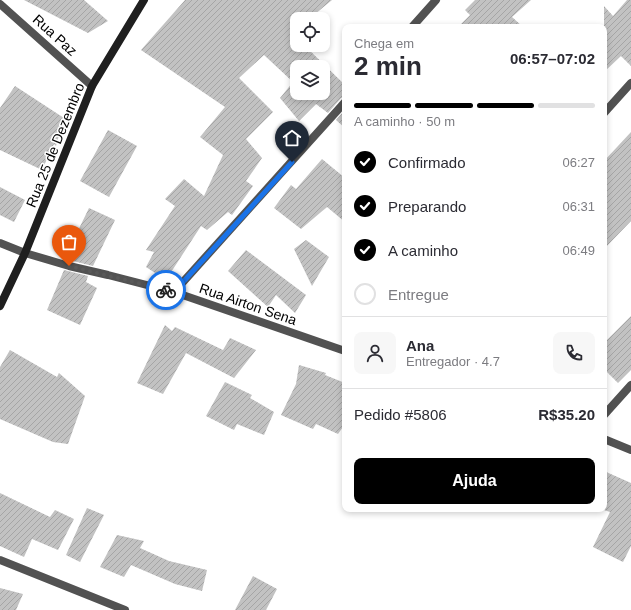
<!DOCTYPE html>
<html lang="pt">
<head>
<meta charset="utf-8">
<style>
  body { margin:0; font-family:Helvetica,sans-serif; background:#f7f7f7; color:#2b2b33; height:100vh; display:flex; flex-direction:column; font-size:15px; white-space:nowrap }
  * { box-sizing:border-box; margin:0 }
  p { font-size:13px; color:#7c7c81 }
  .icon { flex:none; width:22px; height:22px; fill:none; stroke:currentColor; stroke-width:2; stroke-linecap:round; stroke-linejoin:round }
  .map { position:relative; flex:1; overflow:hidden }
  .panel { position:absolute; left:342px; top:24px; width:265px; height:488px; display:flex; flex-direction:column; background:#fff; border-radius:8px; box-shadow:0 2px 6px #0003 }
  .panel>* { flex:none }
  .controls { position:absolute; left:290px; top:12px; display:grid; gap:8px }
  .controls a { display:grid; place-items:center; width:40px; height:40px; border-radius:8px; background:#fff; box-shadow:0 2px 6px #0003; font-size:20px }
  .pin { position:absolute; display:grid; place-items:center; width:34px; height:34px; color:#fff; margin:-41px -17px; border-radius:50% 50% 50% 0; rotate:-45deg; box-shadow:0 0 4px #0007 }
  .pin .icon { rotate:45deg }
  .courier { position:absolute; display:grid; place-items:center; width:40px; height:40px; margin:-20px; border:3px solid #1a73e8; border-radius:50%; background:#fff; color:#222; box-shadow:0 1px 5px #0007 }
  .summary em { font-style:normal; font-weight:700 }
  .summary div { display:flex; flex-direction:column-reverse }
  .summary { display:flex; align-items:center; justify-content:space-between; height:68px; padding:0 12px }
  h1 { font-size:26px; font-weight:700; line-height:30px }
  .bar { display:grid; grid-template-columns:repeat(4,1fr); gap:6px 4px; align-content:center; height:48px; padding:0 12px }
  .bar i { height:5px; border-radius:3px; background:#e1e1e2 }
  .bar .selected { background:#000 }
  .bar p { grid-column:span 4 }
  .line { display:flex; align-items:center; gap:10px; padding:0 12px; border-top:1px solid #e1e1e2 }
  .line div { flex:1 }
  .round { display:grid; place-items:center; flex:none; width:42px; height:42px; border-radius:8px; background:#f7f7f7 }
  ol { padding:0 12px; list-style:none }
  li { display:flex; align-items:center; gap:12px; height:44px }
  li p { margin-inline-start:auto }
  li .icon { padding:4px; border-radius:50%; background:#000; color:#fff; stroke-width:4 }
  li:last-child { color:#7c7c81 }
  li i { width:22px; height:22px; border:2px solid #e1e1e2; border-radius:50% }
  .cta { display:flex; gap:8px; margin-top:auto; padding:8px 12px }
  .cta a { flex:1; height:46px; border-radius:8px; background:#000; color:#fff; font-size:16px; font-weight:700; line-height:46px; text-align:center }
  .map>svg:first-child { display:block }
</style>
</head>
<body>
<div class="map">
<svg width="631" height="610" viewBox="0 0 631 610">
  <defs>
    <pattern id="building-hatch" width="6" height="6" patternUnits="userSpaceOnUse"><rect width="6" height="6" fill="#c2c2c2"/><path d="M-1 1l2-2M0 6l6-6M5 7l2-2" fill="none" stroke="#a5a5a5"/></pattern>
  </defs>
  <rect width="100%" height="100%" fill="#fff"/>
  <path fill="url(#building-hatch)" fill-rule="evenodd" d="M24,0H84L108,21L88,33Z
    M185,0H332L309,19H297V29L292,33L297,38V45H304L345,85V97L341,98L328,113L316,104L299,121L280,98L293,82L264,55L239,78L273,112L246,139L262,158L246,181L253,186L232,215L228,212L207,230L201,226L166,280L146,267L154,252L146,250L175,206L165,199L184,179L204,196L223,155L200,137L225,107L141,50ZM297,67H323V93H297Z
    M475,0H531L512,17L523,27H458L470,15L465,10Z
    M627,0H631V66L621,56L604,72V6L613,16Z
    M15,86L64,118L56,146L54,144L42,170L0,150V108Z
    M345,110V128L336,120Z
    M108,130L137,146L109,197L80,181Z
    M631,132V221L604,249V161Z
    M322,159L345,178V222L327,207L301,229L274,208L291,185L296,189Z
    M0,187L25,200L14,222L0,215Z
    M89,208L115,220L93,266L69,260L76,244L72,243Z
    M306,240L329,257L312,286L294,249Z
    M246,250L306,295L295,313L276,295L268,307L228,271Z
    M64,270L88,276L86,282L97,288L80,325L47,310Z
    M631,316V370L618,383L604,369V343Z
    M165,325L172,331L175,327L223,350L230,338L256,350L234,378L186,353L163,394L137,383Z
    M10,350L57,377L59,373L85,396L68,444L53,442L0,419V367Z
    M299,365L326,373L325,375L345,383V424L338,434L316,424L313,429L281,415L296,384Z
    M225,382L252,395L250,398L274,412L264,435L237,424L234,430L206,416Z
    M604,471L631,483V546L623,562L593,547L610,512L604,510Z
    M0,493L50,517L55,510L74,519L58,550L32,539L24,557L0,546Z
    M87,508L104,515L80,562L66,555Z
    M117,535L144,541L140,548L169,561L207,570L202,591L175,584L131,565L124,577L100,567Z
    M253,576L277,589L266,610H235Z
    M0,588L23,594L16,610H0Z"/>
  <g fill="none" stroke-linecap="round" stroke-linejoin="round">
    <path stroke="#525252" stroke-width="8" d="M0,4L92,86
      M412,27L436,0
      M604,113L631,83
      M0,243L25,253L69,266L108,275L174,292L345,351
      M174,292L345,102
      M604,415L631,385
      M604,439L631,450
      M0,560L125,610"/>
    <path stroke="#1f1f1f" stroke-width="8" d="M0,306L25,253L92,86L144,0"/>
  </g>
  <g fill="none" stroke-linecap="round" stroke-linejoin="round">
    <path stroke="#595959" stroke-width="4" stroke-dasharray="0 7.2" d="M69,266L166,290"/>
    <path stroke="#1a73e8" stroke-width="5" d="M166,290L174,292L292,162"/>
  </g>
  <g text-anchor="middle" dominant-baseline="central" stroke-width="3" stroke-linejoin="round" paint-order="stroke">
    <g font-size="14" fill="#000" stroke="#fff">
      <text transform="translate(55 35) rotate(42)">Rua Paz</text>
      <text transform="translate(55 145) rotate(-68)">Rua 25 de Dezembro</text>
      <text transform="translate(248 304) rotate(19)">Rua Airton Sena</text>
    </g>
  </g>
</svg>
<div class="controls">
<a><svg class="icon" aria-label="locate" viewBox="0 0 24 24"><circle cx="12" cy="12" r="6"/><path d="M12 2v4M12 18v4M2 12h4M18 12h4"/></svg></a>
<a><svg class="icon" aria-label="layers" viewBox="0 0 24 24"><path d="M12 4l9 5-9 5-9-5zM3 14l9 5 9-5"/></svg></a>
</div>
<div class="pin" style="left:69px;top:266px;background:#ea580c"><svg class="icon" aria-label="bag" viewBox="0 0 24 24"><path d="M5 8h14l-1 12H6zM9 8a3 3 0 0 1 6 0"/></svg></div>
<div class="pin" style="left:292px;top:162px;background:#1f2937"><svg class="icon" aria-label="home" viewBox="0 0 24 24"><path d="M3 11l9-7 9 7M6 9v11h12V9"/></svg></div>
<div class="courier" style="left:166px;top:290px"><svg class="icon" aria-label="bike" viewBox="0 0 24 24"><circle cx="6" cy="16" r="4"/><circle cx="18" cy="16" r="4"/><path d="M6 16l4-8h5l3 8M10 8l3 8H6M13 5h3"/></svg></div>
<section class="panel">
<div class="summary"><div><h1>2 min</h1><p>Chega em</p></div><em>06:57–07:02</em></div>
<div class="bar"><i class="selected"></i><i class="selected"></i><i class="selected"></i><i></i><p>A caminho · 50 m</p></div>
<ol>
<li><svg class="icon" aria-label="check" viewBox="0 0 24 24"><path d="M5 12l5 5 9-10"/></svg>Confirmado<p>06:27</p></li>
<li><svg class="icon" aria-label="check" viewBox="0 0 24 24"><path d="M5 12l5 5 9-10"/></svg>Preparando<p>06:31</p></li>
<li><svg class="icon" aria-label="check" viewBox="0 0 24 24"><path d="M5 12l5 5 9-10"/></svg>A caminho<p>06:49</p></li>
<li><i></i>Entregue</li>
</ol>
<div class="line" style="height:72px"><a class="round"><svg class="icon" aria-label="person" viewBox="0 0 24 24"><circle cx="12" cy="8" r="4"/><path d="M4 21q1-7 8-7t8 7"/></svg></a><div><b>Ana</b><p>Entregador · 4.7</p></div><a class="round"><svg class="icon" aria-label="phone" viewBox="0 0 24 24"><path d="M5 4h4l2 5-3 2q2 4 5 5l2-3 5 2v4C11 20 4 13 5 4z"/></svg></a></div>
<div class="line" style="height:52px"><div>Pedido #5806</div><b>R$35.20</b></div>
<div class="cta"><a>Ajuda</a></div>
</section>
</div>
</body>
</html>
